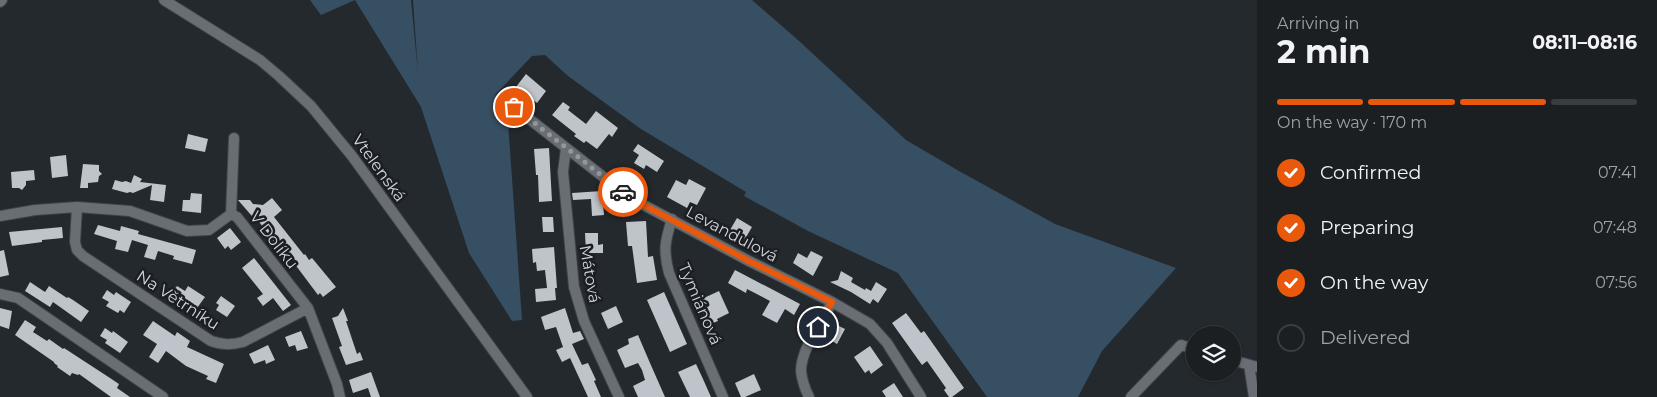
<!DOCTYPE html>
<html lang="en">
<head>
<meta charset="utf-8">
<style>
  body { margin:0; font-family:Montserrat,sans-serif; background:#282c2f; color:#f1f3f6; height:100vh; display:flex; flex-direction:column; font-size:19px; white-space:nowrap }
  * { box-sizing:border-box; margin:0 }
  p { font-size:16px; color:#a0a2a5 }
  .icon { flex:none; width:28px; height:28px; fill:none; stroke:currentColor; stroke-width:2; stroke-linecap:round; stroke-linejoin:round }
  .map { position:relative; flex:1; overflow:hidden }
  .side { display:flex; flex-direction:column; background:#1b1f22; width:400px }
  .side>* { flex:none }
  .tools { position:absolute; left:1186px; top:326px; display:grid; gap:10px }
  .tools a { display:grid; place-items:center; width:55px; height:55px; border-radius:50%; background:#1b1f22; box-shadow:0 1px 4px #0004,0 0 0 1px #393d40; font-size:25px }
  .pin { position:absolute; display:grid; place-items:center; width:42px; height:42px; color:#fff; margin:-21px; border:2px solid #fff; border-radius:50%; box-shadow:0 1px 5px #0007 }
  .courier { position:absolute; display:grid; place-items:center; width:50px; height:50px; margin:-25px; border:4px solid #ea580c; border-radius:50%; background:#fff; color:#222; box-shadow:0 1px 6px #0007 }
  .overview em { font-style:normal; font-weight:700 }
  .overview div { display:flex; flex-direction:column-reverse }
  .overview { display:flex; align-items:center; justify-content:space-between; height:85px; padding:0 20px }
  h1 { font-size:32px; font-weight:700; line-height:38px }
  .bar { display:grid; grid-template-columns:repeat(4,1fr); gap:8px 5px; align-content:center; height:60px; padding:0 20px }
  .bar i { height:6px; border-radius:4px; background:#393d40 }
  .bar .selected { background:#ea580c }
  .bar p { grid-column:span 4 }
  ol { padding:0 20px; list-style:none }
  li { display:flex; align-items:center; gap:15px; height:55px }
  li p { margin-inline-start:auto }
  li .icon { padding:5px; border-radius:50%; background:#ea580c; color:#fff; stroke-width:4 }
  li:last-child { color:#a0a2a5 }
  li i { width:28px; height:28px; border:2px solid #393d40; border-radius:50% }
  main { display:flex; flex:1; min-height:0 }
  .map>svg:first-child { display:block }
</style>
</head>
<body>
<main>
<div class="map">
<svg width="1257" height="397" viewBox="0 0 1257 397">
  <rect width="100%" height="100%" fill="#24292e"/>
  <path fill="#374f62" d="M310,0H411L418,73L413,0H752L798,40L906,140L959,171L1055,224L1176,268L1102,351L1078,397H987L898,273L808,231L744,196L746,192L641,129L568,76L545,55L532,56L495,95L507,108L522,320L512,321L469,253L421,107L355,0L321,15Z"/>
  <path fill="#bec4ca" d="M526,74L546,91L537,103L516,87Z
    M563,102L570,107L568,110L586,124L596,111L618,128L612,137L609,134L597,149L586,141L584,143L574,136L576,134L552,115Z
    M188,134L208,139L205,152L185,148Z
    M638,144L664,161L657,172L646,165L644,169L634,163L639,155L633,151Z
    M549,148L552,201L539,202L538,175H536L534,149Z
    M66,155L68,176L52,178L50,157Z
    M83,164L99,165V171L102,174L99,176L98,182L88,183V188H80Z
    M34,170L35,180L26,181V185L22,190L19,188H12L11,172Z
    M134,175L142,179L140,182L166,185L164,202L150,200L152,185L133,193L130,192L127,193L112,189L115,180L122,182L126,181L131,183Z
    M689,179L706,188L697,205L690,202L687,208L667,197L676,180L686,185Z
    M602,191L604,215L592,216L591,199L573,200L572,193Z
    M191,193L202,194L201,213L182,211L183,200H190Z
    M272,198L282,210L274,217L304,255L305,254L309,260L312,258L336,287L323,297L320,293L318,295L294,263L296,261L279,240L275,243L257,219L256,220L251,215L238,200H250L253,204L263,205Z
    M542,217H553L554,232H543Z
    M737,218L752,227L745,239L730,230Z
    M646,221L648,257L653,256L657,280L637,283L632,246H628L626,222Z
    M98,225L120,231L121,226L139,231L138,234L196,250L192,264L173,259L174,256L158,251L155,260L144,257L148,245L132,240L128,252L115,249L117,241L94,234Z
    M62,227L63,238L42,240V242L35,243L12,246L9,232Z
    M230,228L241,242L231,250L228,246L225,249L217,238Z
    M585,233H598V245L603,244V253H586Z
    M554,247L557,288H555L556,300L536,302L535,289L547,288L545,270L537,271L536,262L533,263L532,249Z
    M4,250L9,275L0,277V251Z
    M811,251L823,257L813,276L793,263L798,253L807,258Z
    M254,258L291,305L283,311L273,298L263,306L257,298L263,294L242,268Z
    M735,270L800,304L794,315L785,309L777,323L762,315L770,301L747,289L746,293L728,283Z
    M841,271L853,278L851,282L865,290L866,288L871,291L876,282L887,289L878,303L873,299L870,304L851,292L830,282L838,280Z
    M30,282L45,292L49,286L67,298L68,297L73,300L89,311L81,322L53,302L50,307L25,291Z
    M177,286L185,291L188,286L205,297L197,308L191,303L188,307L178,301L179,299L171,294Z
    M107,290L114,295L116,292L131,302L124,313L120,310L118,313L106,306L109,302L102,298Z
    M719,291L729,313L717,319L718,321L708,325L702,311L698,313L693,303Z
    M664,292L687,344L670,352L647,300Z
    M221,296L235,306L227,317L216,310L219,305L216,303Z
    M616,306L623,322L608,329L601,313Z
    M0,308L12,311L9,329L0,326Z
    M343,308L348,321H346L357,354L360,352L363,360L346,365L339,347L342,346L332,318L338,316Z
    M565,308L573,333L580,331L584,339L572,344L582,365L588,363L596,380L594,381L601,397H588L570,358L562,362L556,350L563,347L556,327L545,330L541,317Z
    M906,313L921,333L924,331L964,388L952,397H949L944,390L946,388L927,361L922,365L892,323Z
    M25,320L36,327L33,332L47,341L49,339L63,349L64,348L110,378L119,384L117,388L130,397H111L79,374L78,375L72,373L70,376L57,367L58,366L54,363V362L15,335Z
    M153,321L175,336L177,332L190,341L187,347L224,364L216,383L206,379L208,376L186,366L166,351L158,363L149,357L157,344L143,335Z
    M835,324L845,329L837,344L827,338Z
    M105,328L112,333L113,331L128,342L120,353L105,343L107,340L100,336Z
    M301,331L308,348L297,351L295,345L289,347L285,337Z
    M638,335L650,363L665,397H638L633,386L645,380L642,370L638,363L625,368L617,350L629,344L628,339Z
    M268,345L275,360L266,364L265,360L254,364L249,354Z
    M870,346L883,365L871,374L869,370L865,373L854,357Z
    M696,364L703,379L711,397H690L678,372Z
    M371,372L380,397H371L368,388L353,393L349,380Z
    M754,374L761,390L745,397H741L735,383Z
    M894,383L903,397H886L882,391Z"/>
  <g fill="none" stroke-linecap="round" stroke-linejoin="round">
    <g stroke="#404448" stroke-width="12">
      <path id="minor" d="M164,0L260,60L279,76L311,106L352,156L527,397
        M0,2L2,0
        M514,107L620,190L638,202L749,261L832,302L870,324L887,343L921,397
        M566,148L563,172L574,287L584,321L619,397
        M77,207L75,242L77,250L83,256L211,341C223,345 231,345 243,342L308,308
        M231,214L234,138
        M0,216L35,210L77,207L130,211L187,231L209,230L231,214L237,217L308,308L337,384L340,397
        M672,219C665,241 663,250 669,273L723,397
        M0,294L18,298L163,397
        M1232,360L1257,367
        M1249,365L1254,397
        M809,397C805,389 802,380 801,371C801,349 822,321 832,302
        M1131,397L1181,345L1195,349"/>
    </g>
    <use href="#minor" stroke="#686e73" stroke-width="10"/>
  </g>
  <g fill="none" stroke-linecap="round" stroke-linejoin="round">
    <path stroke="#94989c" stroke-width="5" stroke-dasharray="0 9" d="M514,107L623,192"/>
    <path stroke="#ea580c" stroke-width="6" d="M623,192L638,202L749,261L832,302L818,327"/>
  </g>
  <g text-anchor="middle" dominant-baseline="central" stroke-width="5" stroke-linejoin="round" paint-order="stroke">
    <g font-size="16" fill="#d1d4d7" stroke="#1b1f24">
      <text transform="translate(379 168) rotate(54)">Vtelenská</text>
      <text transform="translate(732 234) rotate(28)">Levandulová</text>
      <text transform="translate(274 240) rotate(52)">V Dolíku</text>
      <text transform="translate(590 274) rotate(80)">Mátová</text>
      <text transform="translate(178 300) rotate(33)">Na Větrníku</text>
      <text transform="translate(700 304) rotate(67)">Tymiánová</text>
    </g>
  </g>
</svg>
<div class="tools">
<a><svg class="icon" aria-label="layers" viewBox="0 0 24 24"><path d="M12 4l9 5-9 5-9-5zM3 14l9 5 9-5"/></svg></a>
</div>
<div class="pin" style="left:514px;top:107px;background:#ea580c"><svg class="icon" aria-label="bag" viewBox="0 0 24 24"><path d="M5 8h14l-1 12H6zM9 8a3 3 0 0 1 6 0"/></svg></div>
<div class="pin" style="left:818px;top:327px;background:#1f2937"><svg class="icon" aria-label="home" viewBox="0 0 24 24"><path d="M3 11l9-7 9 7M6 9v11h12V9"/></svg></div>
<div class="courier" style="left:623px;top:192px"><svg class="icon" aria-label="car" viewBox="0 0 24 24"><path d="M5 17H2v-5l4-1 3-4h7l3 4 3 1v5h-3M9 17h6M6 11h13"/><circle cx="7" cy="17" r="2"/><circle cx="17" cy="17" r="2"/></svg></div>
</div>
<section class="side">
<div class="overview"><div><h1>2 min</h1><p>Arriving in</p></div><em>08:11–08:16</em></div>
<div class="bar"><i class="selected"></i><i class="selected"></i><i class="selected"></i><i></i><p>On the way · 170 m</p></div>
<ol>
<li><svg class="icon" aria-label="check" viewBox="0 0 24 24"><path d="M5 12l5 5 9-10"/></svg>Confirmed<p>07:41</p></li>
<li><svg class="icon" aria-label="check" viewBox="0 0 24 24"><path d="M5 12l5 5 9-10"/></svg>Preparing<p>07:48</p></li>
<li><svg class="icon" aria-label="check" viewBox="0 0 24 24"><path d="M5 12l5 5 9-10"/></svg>On the way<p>07:56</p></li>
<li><i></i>Delivered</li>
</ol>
</section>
</main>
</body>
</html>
